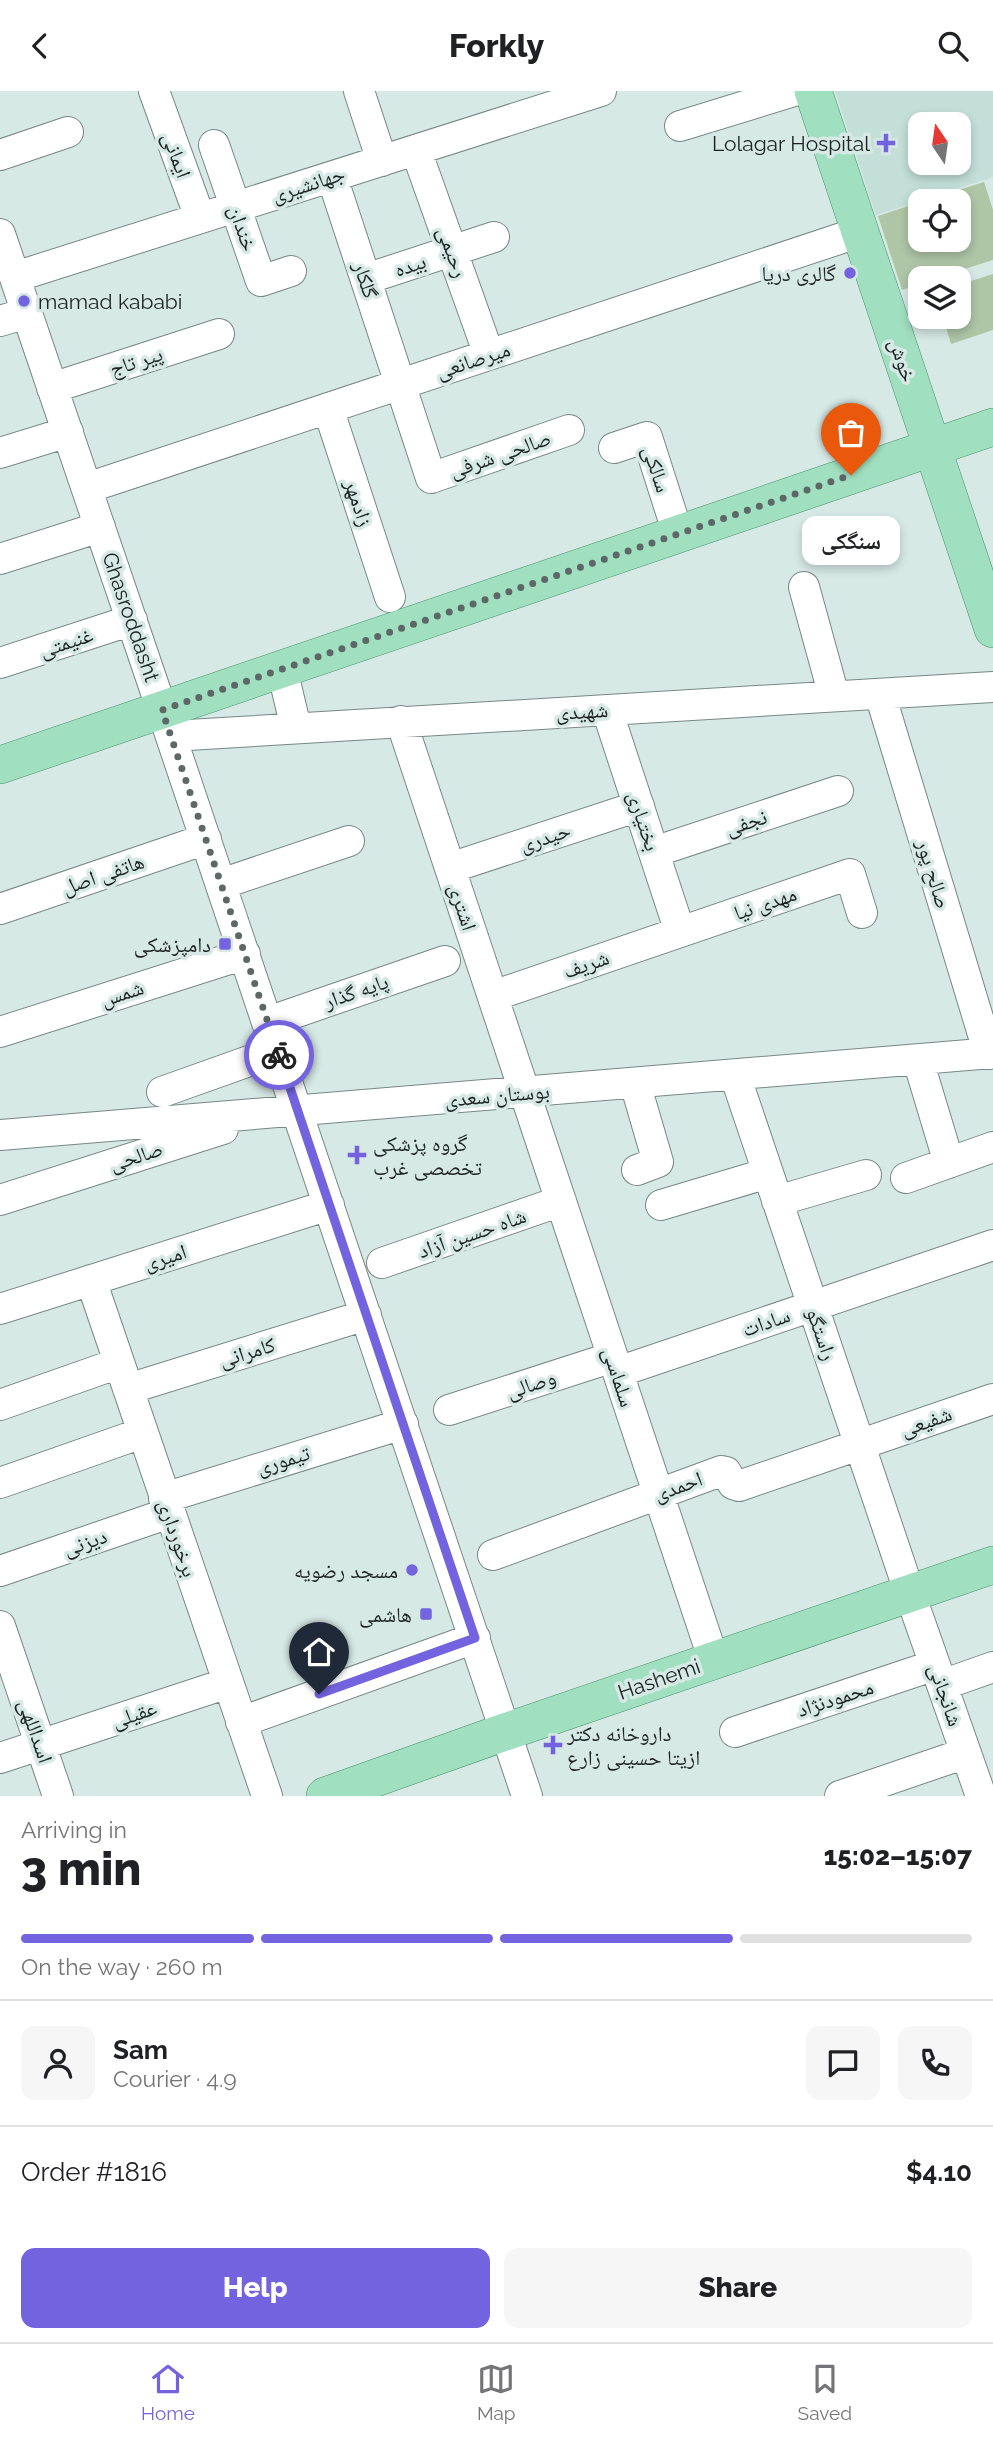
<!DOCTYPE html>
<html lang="en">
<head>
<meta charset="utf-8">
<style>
  body { margin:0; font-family:Raleway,"Noto Naskh Arabic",sans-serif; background:#f6f6f6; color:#202124; height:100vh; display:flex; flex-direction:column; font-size:26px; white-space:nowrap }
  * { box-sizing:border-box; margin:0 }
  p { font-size:23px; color:#757577 }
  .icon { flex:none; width:38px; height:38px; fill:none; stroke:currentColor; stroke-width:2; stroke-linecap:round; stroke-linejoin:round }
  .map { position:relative; height:1705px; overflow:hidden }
  .details { display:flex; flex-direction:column; background:#fff; flex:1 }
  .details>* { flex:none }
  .needle { width:46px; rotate:347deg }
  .buttons { position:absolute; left:908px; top:21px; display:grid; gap:14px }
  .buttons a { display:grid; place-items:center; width:63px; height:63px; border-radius:14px; background:#fff; box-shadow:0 4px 10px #0003; font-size:35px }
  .pin { position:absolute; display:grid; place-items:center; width:60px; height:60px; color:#fff; margin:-72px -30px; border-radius:50% 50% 50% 0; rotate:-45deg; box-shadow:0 0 7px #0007 }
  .pin .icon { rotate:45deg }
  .courier { position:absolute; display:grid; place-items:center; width:70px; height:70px; margin:-35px; border:5px solid #7363de; border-radius:50%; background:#fff; color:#222; box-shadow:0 2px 9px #0007 }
  .bubble { position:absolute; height:49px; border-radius:14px; background:#fff; box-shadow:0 4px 10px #0003; font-size:23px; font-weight:800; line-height:49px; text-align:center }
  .summary em { font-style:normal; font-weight:800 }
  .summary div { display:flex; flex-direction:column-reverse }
  .summary { display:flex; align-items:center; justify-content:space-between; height:119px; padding:0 21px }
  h1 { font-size:46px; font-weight:800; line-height:52px }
  .bar { display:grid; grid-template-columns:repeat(4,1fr); gap:10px 7px; align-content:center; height:84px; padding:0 21px }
  .bar i { height:9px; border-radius:5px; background:#e0e0e0 }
  .bar .current { background:#7363de }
  .bar p { grid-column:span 4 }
  .line { display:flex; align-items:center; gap:18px; padding:0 21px; border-top:2px solid #e0e0e0 }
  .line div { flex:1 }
  .round { display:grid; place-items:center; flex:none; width:74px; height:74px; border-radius:14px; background:#f6f6f6 }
  .button { display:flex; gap:14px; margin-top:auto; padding:14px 21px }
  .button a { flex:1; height:80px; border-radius:14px; background:#7363de; color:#fff; font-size:28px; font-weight:800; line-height:80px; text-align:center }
  .button a+a { background:#f6f6f6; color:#202124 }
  header { display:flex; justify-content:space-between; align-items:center; height:91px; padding:0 21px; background:#fff; font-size:32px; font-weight:800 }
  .menu { display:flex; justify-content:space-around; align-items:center; height:98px; border-top:2px solid #e0e0e0; background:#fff; font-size:19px; color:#757577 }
  .menu a { display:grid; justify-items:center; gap:4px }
  .menu .current { color:#7363de }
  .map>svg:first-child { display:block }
</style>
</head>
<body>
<header><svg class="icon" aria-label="back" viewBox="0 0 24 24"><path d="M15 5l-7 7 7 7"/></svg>Forkly<svg class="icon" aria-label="search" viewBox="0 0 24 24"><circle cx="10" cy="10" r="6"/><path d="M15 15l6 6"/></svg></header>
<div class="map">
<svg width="993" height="1705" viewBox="0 0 993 1705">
  <rect width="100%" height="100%" fill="#d6e9e5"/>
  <path fill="#c3dfd8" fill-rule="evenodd" d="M835,0H993V86L876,124ZM920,33H959V72H920Z"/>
  <path fill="#aec5a6" d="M984,91L993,119V169L937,187H920V193L902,199L878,125L920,111V149H959V110H924Z
    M993,183V239L951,253L943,226H959V194Z"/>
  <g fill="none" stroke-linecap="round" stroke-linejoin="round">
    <g stroke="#778884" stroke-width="32">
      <path id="minor" d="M154,0L200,127
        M359,0L382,70
        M680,35L794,0
        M214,54L261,190L291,180
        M416,59L489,264
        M0,64L68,41
        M332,86L431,387L569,339
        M0,143L162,619L527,1705
        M15,186L601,0
        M366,188L494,146
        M0,230L27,222
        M52,297L219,243
        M328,317L390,506
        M614,357L647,346L678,443
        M0,362L68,341
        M87,397L860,141
        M0,468L100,436
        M804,496L834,605
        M0,572L132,529
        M282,578L296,637
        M880,603L989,963
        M607,619L680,841
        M401,630L714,1570
        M171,645L993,596
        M654,761L838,700
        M450,777L639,715
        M221,793L349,750
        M0,818L206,748
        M493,905L850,783L862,822
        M268,931L445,870
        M0,941L245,863
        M918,969L949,1072
        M735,984L910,1503L981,1705
        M635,992L658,1071L637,1079
        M162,1001L277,960
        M0,1044L993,962
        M906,1087L993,1056
        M0,1109L223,1038
        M777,1110L866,1084
        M661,1114L768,1082
        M382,1172L561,1110
        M91,1189L267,1705
        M0,1218L329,1114
        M618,1281L993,1154
        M128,1298L366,1224
        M0,1314L119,1272
        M449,1319L613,1266
        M0,1392L142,1342
        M164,1407L403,1333
        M493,1464L721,1380L726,1381L733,1393L739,1395L993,1308
        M0,1480L169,1422
        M0,1535L58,1705
        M942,1594L993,1576
        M241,1631L475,1547
        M735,1641L935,1574
        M0,1667L228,1592
        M840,1705L966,1662"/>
    </g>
    <g stroke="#48906c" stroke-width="38">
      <path id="major" d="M813,0L993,538
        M0,674L993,336
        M325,1705L505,1641L993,1474"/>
    </g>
    <use href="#minor" stroke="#fff" stroke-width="30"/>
    <use href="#major" stroke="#a0dfbf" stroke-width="37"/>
  </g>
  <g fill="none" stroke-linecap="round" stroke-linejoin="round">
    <path stroke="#5d6866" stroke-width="7" stroke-dasharray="0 12.6" d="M279,964L162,619L851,384"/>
    <path stroke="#7363de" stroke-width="9" d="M279,964L475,1547L319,1603"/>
  </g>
  <g fill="#7363de" stroke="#d6e9e5" stroke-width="2.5">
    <path d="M882.5 41.5h7v7h7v7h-7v7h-7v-7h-7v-7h7z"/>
    <circle cx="850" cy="182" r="7"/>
    <circle cx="24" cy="210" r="7"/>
    <rect x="218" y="846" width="14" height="14" rx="3.5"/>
    <path d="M353.5 1053.5h7v7h7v7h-7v7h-7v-7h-7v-7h7z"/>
    <circle cx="412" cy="1479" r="7"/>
    <rect x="419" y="1516" width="14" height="14" rx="3.5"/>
    <path d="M549.5 1643.5h7v7h7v7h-7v7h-7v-7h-7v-7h7z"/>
  </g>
  <g text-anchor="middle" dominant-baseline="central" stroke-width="7" stroke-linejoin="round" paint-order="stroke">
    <g font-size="21" fill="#1c2322" stroke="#d6e9e5" text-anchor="end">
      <text x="870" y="52">Lolagar Hospital</text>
      <text x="836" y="182">گالری دریا</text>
      <text x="38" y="210" text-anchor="start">mamad kababi</text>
      <text x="211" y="853">دامپزشکی</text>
      <text x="373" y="1052" text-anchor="start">گروه پزشکی<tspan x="373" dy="24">تخصصی غرب</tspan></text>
      <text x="398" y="1479">مسجد رضویه</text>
      <text x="412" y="1523">هاشمی</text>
      <text x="567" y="1642" text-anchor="start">داروخانه دکتر<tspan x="567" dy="24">ازیتا حسینی زارع</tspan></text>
    </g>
    <g font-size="21" fill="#1c2322" stroke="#d6e9e5">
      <text transform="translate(177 64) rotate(70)">ایمانی</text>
      <text transform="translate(308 93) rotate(-18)">جهانشیری</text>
      <text transform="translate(243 137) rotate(71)">خندان</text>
      <text transform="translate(453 161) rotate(70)">رحیمی</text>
      <text transform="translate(410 174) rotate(-18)">بیده</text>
      <text transform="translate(366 189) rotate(72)">گلکار</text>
      <text transform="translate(473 269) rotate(-18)">میرصانعی</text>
      <text transform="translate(903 269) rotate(71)">خوش</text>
      <text transform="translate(136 270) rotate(-18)">پیر تاج</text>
      <text transform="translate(500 363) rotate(-19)">صالحی شرفی</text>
      <text transform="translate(657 378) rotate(72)">سالکی</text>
      <text transform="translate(359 412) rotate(72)">زادمهر</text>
      <text transform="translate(131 526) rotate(71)">Ghasroddasht</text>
      <text transform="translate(66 551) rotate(-18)">غنیمتی</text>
      <text transform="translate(582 620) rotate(-3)">شهیدی</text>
      <text transform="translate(644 730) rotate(72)">بختیاری</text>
      <text transform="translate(746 731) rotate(-18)">نجفی</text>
      <text transform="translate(545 746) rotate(-18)">حیدری</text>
      <text transform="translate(103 783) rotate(-19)">هاتفی اصل</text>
      <text transform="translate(934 783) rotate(73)">صالح پور</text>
      <text transform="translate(765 812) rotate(-19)">مهدی نیا</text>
      <text transform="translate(463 816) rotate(72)">اشتری</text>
      <text transform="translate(586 873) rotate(-19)">شریف</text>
      <text transform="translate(356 900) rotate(-19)">پایه گذار</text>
      <text transform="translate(122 902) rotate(-18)">شمس</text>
      <text transform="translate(497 1004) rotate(-5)">بوستان سعدی</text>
      <text transform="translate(136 1065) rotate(-18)">صالحی</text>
      <text transform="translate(472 1142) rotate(-19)">شاه حسین آزاد</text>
      <text transform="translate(165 1166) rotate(-18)">امیری</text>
      <text transform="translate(766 1231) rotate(-19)">سادات</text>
      <text transform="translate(822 1243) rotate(71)">راستگو</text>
      <text transform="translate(247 1261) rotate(-17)">کامرانی</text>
      <text transform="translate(619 1286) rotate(72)">سلماسی</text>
      <text transform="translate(531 1293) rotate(-18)">وصالی</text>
      <text transform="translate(926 1330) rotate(-19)">شفیعی</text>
      <text transform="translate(283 1369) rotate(-17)">تیموری</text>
      <text transform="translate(678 1395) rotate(-20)">احمدی</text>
      <text transform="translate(178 1447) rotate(71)">برخورداری</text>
      <text transform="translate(85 1451) rotate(-19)">دیزنی</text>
      <text transform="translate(659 1588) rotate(-19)">Hashemi</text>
      <text transform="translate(946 1604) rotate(71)">شانجانی</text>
      <text transform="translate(835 1607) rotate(-18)">محمودنژاد</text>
      <text transform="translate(134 1623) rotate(-19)">عقیلی</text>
      <text transform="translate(36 1640) rotate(71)">اسداللهی</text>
    </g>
  </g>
</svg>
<div class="buttons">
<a><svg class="needle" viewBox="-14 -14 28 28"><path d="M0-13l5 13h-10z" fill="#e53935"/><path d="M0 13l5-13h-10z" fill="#757577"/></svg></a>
<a><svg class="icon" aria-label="locate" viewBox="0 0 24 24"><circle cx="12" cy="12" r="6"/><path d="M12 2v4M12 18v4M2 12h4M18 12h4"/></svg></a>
<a><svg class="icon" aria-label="layers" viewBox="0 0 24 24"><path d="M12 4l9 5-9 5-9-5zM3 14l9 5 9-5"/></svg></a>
</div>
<div class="pin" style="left:851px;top:384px;background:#ea580c"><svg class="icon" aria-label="bag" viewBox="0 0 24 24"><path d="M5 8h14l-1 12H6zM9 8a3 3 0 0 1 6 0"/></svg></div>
<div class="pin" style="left:319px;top:1603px;background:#1f2937"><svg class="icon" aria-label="home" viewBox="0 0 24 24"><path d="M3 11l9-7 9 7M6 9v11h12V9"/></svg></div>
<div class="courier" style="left:279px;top:964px"><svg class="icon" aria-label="bike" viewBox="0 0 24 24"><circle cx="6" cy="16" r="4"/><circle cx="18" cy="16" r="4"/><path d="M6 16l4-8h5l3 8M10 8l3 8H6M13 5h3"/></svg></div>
<div class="bubble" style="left:802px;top:425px;width:98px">سنگکی</div>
</div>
<section class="details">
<div class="summary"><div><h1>3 min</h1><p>Arriving in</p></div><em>15:02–15:07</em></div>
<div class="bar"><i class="current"></i><i class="current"></i><i class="current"></i><i></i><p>On the way · 260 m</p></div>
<div class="line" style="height:126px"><a class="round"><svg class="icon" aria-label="person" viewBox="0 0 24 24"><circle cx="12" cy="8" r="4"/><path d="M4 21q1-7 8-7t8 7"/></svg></a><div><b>Sam</b><p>Courier · 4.9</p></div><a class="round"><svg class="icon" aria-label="chat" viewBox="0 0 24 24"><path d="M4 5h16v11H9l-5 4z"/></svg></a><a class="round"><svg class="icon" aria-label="phone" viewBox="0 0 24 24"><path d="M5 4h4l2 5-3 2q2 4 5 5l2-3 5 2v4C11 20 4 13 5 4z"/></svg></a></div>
<div class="line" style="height:91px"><div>Order #1816</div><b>$4.10</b></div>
<div class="button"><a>Help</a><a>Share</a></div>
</section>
<nav class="menu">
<a class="current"><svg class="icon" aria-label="home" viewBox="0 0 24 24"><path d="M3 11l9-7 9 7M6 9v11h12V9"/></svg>Home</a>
<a><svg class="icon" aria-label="map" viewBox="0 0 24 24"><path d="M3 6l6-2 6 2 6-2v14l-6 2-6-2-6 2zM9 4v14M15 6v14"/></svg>Map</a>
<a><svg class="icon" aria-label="saved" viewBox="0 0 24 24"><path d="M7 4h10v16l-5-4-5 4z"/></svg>Saved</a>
</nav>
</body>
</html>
